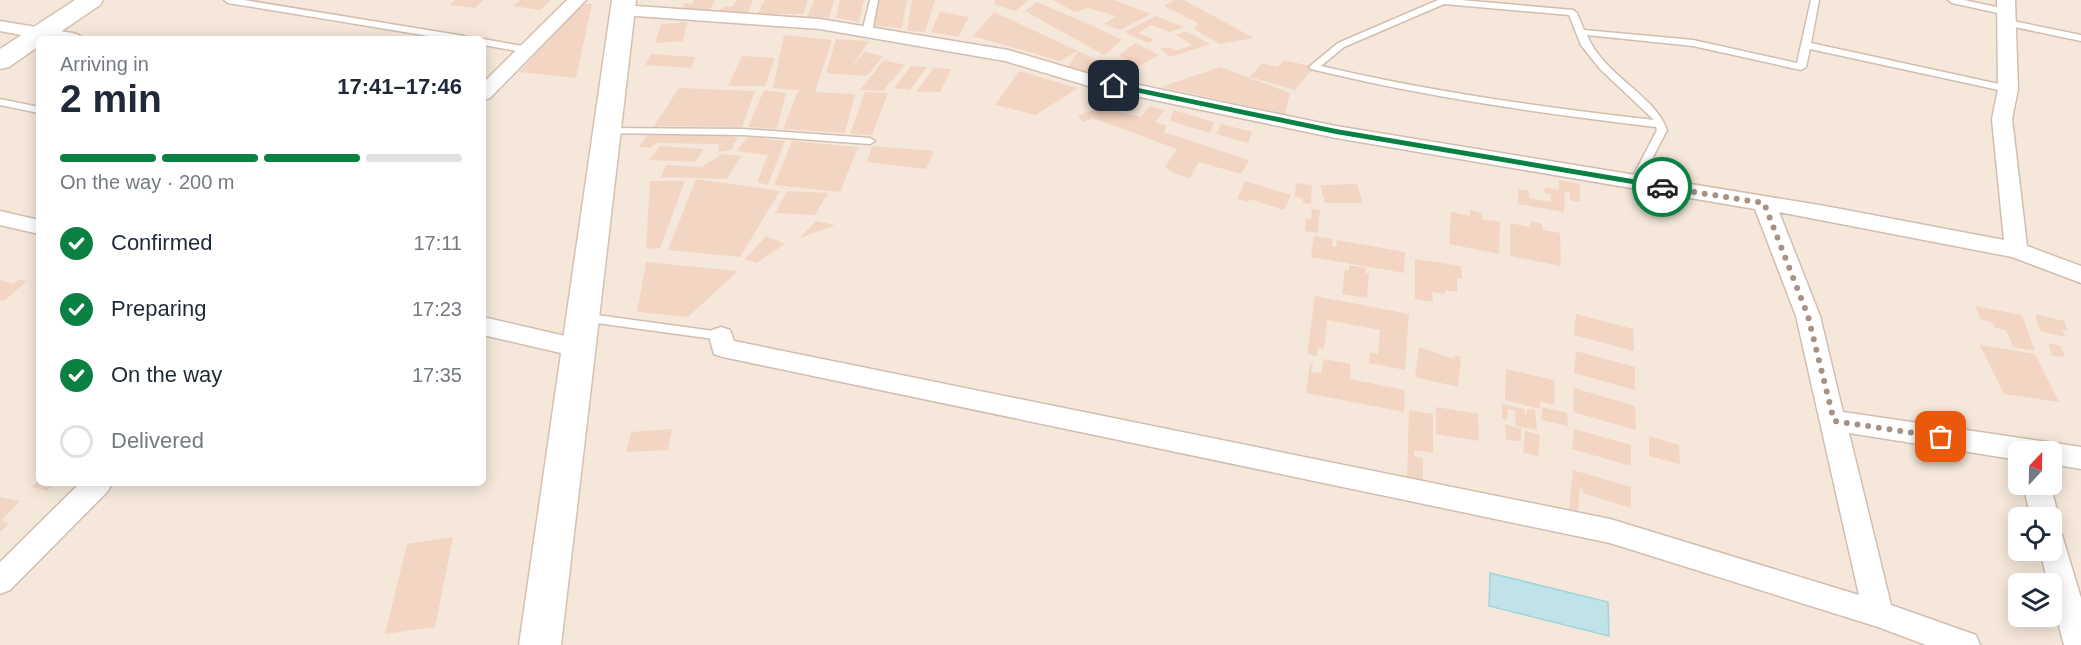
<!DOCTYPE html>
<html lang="en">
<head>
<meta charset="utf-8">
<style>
  body { margin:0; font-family:Arial,sans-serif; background:#f2f2f3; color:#1f2937; height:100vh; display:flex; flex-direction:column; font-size:22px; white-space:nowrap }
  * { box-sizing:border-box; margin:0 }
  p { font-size:20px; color:#747a83 }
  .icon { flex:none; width:33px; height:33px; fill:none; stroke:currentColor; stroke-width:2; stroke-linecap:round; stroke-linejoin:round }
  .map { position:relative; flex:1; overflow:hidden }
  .drawer { position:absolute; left:36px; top:36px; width:450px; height:450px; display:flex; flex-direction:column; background:#fff; border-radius:9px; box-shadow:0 3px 15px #0003 }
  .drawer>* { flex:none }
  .needle { width:39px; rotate:22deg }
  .tools { position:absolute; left:2008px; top:441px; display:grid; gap:12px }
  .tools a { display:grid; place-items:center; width:54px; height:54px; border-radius:9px; background:#fff; box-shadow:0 3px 15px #0003; font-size:30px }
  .pin { position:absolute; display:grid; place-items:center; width:51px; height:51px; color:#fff; margin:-26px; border-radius:12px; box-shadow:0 3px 9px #0006 }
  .courier { position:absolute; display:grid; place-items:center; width:60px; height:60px; margin:-30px; border:4px solid #0b8043; border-radius:50%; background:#fff; color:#222; box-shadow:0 2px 8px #0007 }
  .summary em { font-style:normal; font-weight:600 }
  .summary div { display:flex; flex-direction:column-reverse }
  .summary { display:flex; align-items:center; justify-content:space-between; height:102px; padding:0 24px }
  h1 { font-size:39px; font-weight:600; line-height:45px }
  .bar { display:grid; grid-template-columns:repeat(4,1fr); gap:9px 6px; align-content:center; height:72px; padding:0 24px }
  .bar i { height:8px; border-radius:4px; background:#e0e1e3 }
  .bar .selected { background:#0b8043 }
  .bar p { grid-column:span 4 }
  ol { padding:0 24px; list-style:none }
  li { display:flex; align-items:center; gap:18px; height:66px }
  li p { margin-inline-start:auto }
  li .icon { padding:6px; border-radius:50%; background:#0b8043; color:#fff; stroke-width:4 }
  li:last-child { color:#747a83 }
  li i { width:33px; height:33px; border:3px solid #e0e1e3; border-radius:50% }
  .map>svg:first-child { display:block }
</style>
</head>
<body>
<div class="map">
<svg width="2081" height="645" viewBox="0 0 2081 645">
  <rect width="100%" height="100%" fill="#fdf6ec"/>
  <path fill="#f5e8da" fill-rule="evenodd" d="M0,0H2081V645H0ZM39,39H483V483H39ZM2019,452H2052V484H2019ZM2019,518H2052V550H2019ZM2019,584H2052V616H2019Z"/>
  <path fill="#bfe3e8" stroke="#a5d3da" stroke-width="1.5" d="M1490,573L1608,602L1609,636L1489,606Z"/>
  <path fill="#f3d5c3" d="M455,0H484L475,8L450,5Z
    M520,0H551L540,10L513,6Z
    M694,0H715L709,12L682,8L685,3L692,4Z
    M737,0H753L747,14L719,11L724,7H732Z
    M765,0H808L803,14H757Z
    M814,0H834L829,18L807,17Z
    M840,0H864L859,22L836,18Z
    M878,0H907L902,28L873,26Z
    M912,0H935L925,32L907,31Z
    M996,0H1029L1015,11L993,4Z
    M1053,0H1114L1151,14L1120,30L1104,24L1116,16L1088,8L1074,12Z
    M1175,0H1184L1254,38L1220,44L1194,29L1198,23L1164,6Z
    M1037,2L1102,30L1122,40L1104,55L1025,11Z
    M580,4H592L576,78L519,72Z
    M940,12L969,17L958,37L931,32Z
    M994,12L1121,71L1118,76L1100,67L1088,76L1068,67L1078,51L1060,61L973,36Z
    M1156,16L1184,27L1170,32L1151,25L1138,33L1155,40L1147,43L1125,32Z
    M687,22L683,41L655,43L661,24Z
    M1186,31L1210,44L1170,57L1160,49L1168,47L1177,50L1193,45L1176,35Z
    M784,35L832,40L815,92L855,94L845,133L783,129L798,91H806L773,88Z
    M836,39L869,41L850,69L864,52L883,56L867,76L826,73Z
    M1135,43L1159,55L1139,66L1119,55Z
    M651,54L695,57L691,68L645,65Z
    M742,56L775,58L765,86H728Z
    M884,60L905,65L883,91L860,90Z
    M1284,60L1314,67L1295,90L1250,77L1262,63L1278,67Z
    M911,66L927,67L910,90L894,88Z
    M1220,67L1290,93L1285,114L1161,87Z
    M934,68L951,69L940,92H916Z
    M1019,71L1078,88L1036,115L995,105Z
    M679,88L755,91L742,127L654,126Z
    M764,90L786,93L777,129L748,127Z
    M865,92L888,93L872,135L850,134Z
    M1119,100L1114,111L1141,117L1149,106L1165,110L1155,122L1167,126L1164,132L1249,160L1241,174L1199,162L1190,178L1173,173L1165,167L1177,149L1093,118L1083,122L1078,116Z
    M1173,110L1214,122L1210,133L1170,121Z
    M1221,124L1252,132L1248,143L1216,134Z
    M654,126L738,137L731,150L718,152L719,144L656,143L650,148L639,147Z
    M747,137L785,141L768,185L757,182L768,155L737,151Z
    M792,141L858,147L840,192L774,185Z
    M660,146L704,149L695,162L649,160Z
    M872,146L934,151L926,169L867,162Z
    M723,154L741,156L727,179L661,177L666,165L701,167Z
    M696,179L780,191L740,257L668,250Z
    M1559,180L1580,184V202L1570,200V192L1565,191L1564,212L1518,204V189L1529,191V198L1551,202V195L1544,193L1545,187L1559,190Z
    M650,181H685L660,248L646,249Z
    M1245,181L1291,195L1284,210L1249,199L1248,202L1237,199Z
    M1296,183L1312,185L1311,204L1303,203V198L1295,197Z
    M1357,184L1363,203H1325L1320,185Z
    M787,191L828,193L815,215L775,213Z
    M1312,209L1320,210L1318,233L1305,231L1306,219H1311Z
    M1470,210L1482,213V219L1500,222L1499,254L1449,244L1451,212L1470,216Z
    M816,221L835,225L800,238Z
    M1530,221L1542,224L1543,230L1560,233L1561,266L1510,256V223L1530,227Z
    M766,236L785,244L756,263L745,259Z
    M1314,236L1333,239L1332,246L1336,247L1337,240L1405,252L1404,273L1311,257Z
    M1415,259L1461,266L1462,279L1457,278V292L1445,290V294L1432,292L1433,302L1415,299Z
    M646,262L738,271L688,317L637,312Z
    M1349,265L1366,268V273L1369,274L1367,298L1342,294L1345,269L1349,270Z
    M0,280L14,284L18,280L27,281L5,300H0Z
    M1315,296L1409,314L1405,370L1369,363L1370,352L1378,354L1380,330L1327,320L1324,349L1318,348L1317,356L1307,354Z
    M1975,306L2022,315L2035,351L2013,347L2006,330L1995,328L1992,322L1981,320Z
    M1576,314L1633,329L1634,351L1574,335Z
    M2035,314L2064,321L2068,331L2063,330L2065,337L2040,331Z
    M2048,343L2061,346L2065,357L2052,356Z
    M1980,345L2035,354L2059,402L2004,394Z
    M1419,347L1454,359L1455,355L1461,357L1458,387L1415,377Z
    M1576,351L1635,367V390L1574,373Z
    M1324,359L1351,364L1350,379L1405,390L1404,412L1306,393L1310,363H1313L1311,372L1321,373Z
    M1506,369L1554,380L1555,405L1540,401V409L1505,400Z
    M1574,388L1635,406L1636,430L1573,412Z
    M1502,404L1524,409L1525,413L1527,414V409L1535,410L1537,430L1516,426L1515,411L1508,409L1507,420L1502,418Z
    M1436,407L1478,414L1479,441L1436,434Z
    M1542,407L1567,413L1568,426L1541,420Z
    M1409,410L1433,414V453L1414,450V456L1423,458V481L1407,478Z
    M1505,424L1521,429V441L1506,440Z
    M672,429L668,450L626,452L631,432Z
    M1574,429L1631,445V466L1572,449Z
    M1525,431L1540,435L1538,456L1523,452Z
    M1649,436L1679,445L1680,464L1649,456Z
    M1573,470L1631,487V508L1582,493L1583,489L1580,488L1578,512L1569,509Z
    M39,479V483H55L47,491L32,487Z
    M0,497L20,501L2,520L9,524L0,532Z
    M453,537L435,627L385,634L407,544Z"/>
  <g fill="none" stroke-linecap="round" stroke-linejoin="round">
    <g stroke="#d1beb0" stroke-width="3">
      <path id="lane" d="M224,0H244L464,36L469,39H447L228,3Z
        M870,0H878L872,32L867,35L862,32Z
        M1438,0H1461L1573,10L1577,13L1584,30L1693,40L1797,63L1811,0H1819L1811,43L2008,86L2013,89L2008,92L1810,49L1806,67L1801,70L1693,46L1587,35C1603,75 1655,95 1667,130L1640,182L1635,185L1630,182L1657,130L1656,127C1539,113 1425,97 1311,69L1309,67L1338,43ZM1444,4L1569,15L1581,45L1600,69L1654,120C1542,107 1431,92 1321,66L1344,47Z
        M1948,0H1964L2010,10L2011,12L2007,15L1952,3Z
        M2008,20L2081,35V41L2005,25L2003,23Z
        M483,39L528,47L533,50L528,53L483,45Z
        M0,99L39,107V113L0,105Z
        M606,128L743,129L870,138L875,141L870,144L743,135L602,133V129Z
        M582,313L721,332L727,336L721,340L582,321L576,317Z"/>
    </g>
    <g stroke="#d1beb0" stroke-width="3">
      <path id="street" d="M567,0H586L490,98L483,100V83Z
        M1997,0H2015L2018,89L2012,119L2027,246L2081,266V283L2012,257L1779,212L1820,316L1843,412L2081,447V469L2052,464V452H2019V460L1849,433L1891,605L1976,635L1980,645H1926L1878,627L1610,543L723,357L714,354L709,336L712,330L721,327L730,330L734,341L1610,519L1859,595L1796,316L1755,209L1336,138L1092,87L1005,61L820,29L622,15L616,14L613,10L616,6L622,5L820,19L1008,50L1096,76L1336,126L1825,206L2004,240L1992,119L1998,89Z
        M0,21L72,33L79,35L81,39H42L0,31Z
        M0,211L39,220V234L0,225Z
        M483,317L578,339L587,342L590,348L587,354L578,357L483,335Z
        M80,483H112L108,491L10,590L0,594V562Z
        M2023,484H2050L2059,518L2055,526L2052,527V518H2031Z
        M2052,532L2062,535L2081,598V645H2064L2052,599V584H2048L2040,550H2052Z"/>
    </g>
    <g stroke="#d6c0b0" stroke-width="3">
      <path id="secondary" d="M75,0H103L100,5L50,39H39V46L9,67L0,69V49Z
        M612,0H636L561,645H519Z"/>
    </g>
    <use href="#lane" fill="#fff" fill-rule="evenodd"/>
    <use href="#street" fill="#fff" fill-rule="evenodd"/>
    <use href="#secondary" fill="#fff" fill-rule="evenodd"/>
  </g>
  <path fill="#0b8043" d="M1114,83L1336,129L1662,184L1666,187L1662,189L1336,134L1111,87V84Z"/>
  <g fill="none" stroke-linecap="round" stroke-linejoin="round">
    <path stroke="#a89285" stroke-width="6" stroke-dasharray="0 10.8" d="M1662,187L1764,203L1808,316L1834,421L1941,437"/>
  </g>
</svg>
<div class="tools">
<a><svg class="needle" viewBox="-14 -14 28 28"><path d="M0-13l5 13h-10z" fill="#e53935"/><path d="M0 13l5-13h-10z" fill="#747a83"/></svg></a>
<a><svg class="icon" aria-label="locate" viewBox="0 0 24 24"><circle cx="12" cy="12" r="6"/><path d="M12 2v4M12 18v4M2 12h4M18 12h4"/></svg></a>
<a><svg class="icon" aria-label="layers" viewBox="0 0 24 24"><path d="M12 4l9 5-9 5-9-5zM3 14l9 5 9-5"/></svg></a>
</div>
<div class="pin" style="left:1941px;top:437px;background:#ea580c"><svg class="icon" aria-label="bag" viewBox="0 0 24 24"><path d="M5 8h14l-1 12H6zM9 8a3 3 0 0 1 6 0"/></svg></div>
<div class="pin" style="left:1114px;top:86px;background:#1f2937"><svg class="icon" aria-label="home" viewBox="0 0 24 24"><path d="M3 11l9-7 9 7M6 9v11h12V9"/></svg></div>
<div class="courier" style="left:1662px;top:187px"><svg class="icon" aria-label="car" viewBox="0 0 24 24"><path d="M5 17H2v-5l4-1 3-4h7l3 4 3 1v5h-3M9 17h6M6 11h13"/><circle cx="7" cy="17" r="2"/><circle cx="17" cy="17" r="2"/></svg></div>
<section class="drawer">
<div class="summary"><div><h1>2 min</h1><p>Arriving in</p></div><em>17:41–17:46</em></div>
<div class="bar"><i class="selected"></i><i class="selected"></i><i class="selected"></i><i></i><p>On the way · 200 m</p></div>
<ol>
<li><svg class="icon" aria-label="check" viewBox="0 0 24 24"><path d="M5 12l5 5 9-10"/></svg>Confirmed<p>17:11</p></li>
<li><svg class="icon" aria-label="check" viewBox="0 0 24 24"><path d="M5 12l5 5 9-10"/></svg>Preparing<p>17:23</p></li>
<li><svg class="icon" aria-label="check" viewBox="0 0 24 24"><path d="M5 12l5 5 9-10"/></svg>On the way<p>17:35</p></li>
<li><i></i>Delivered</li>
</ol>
</section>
</div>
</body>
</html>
